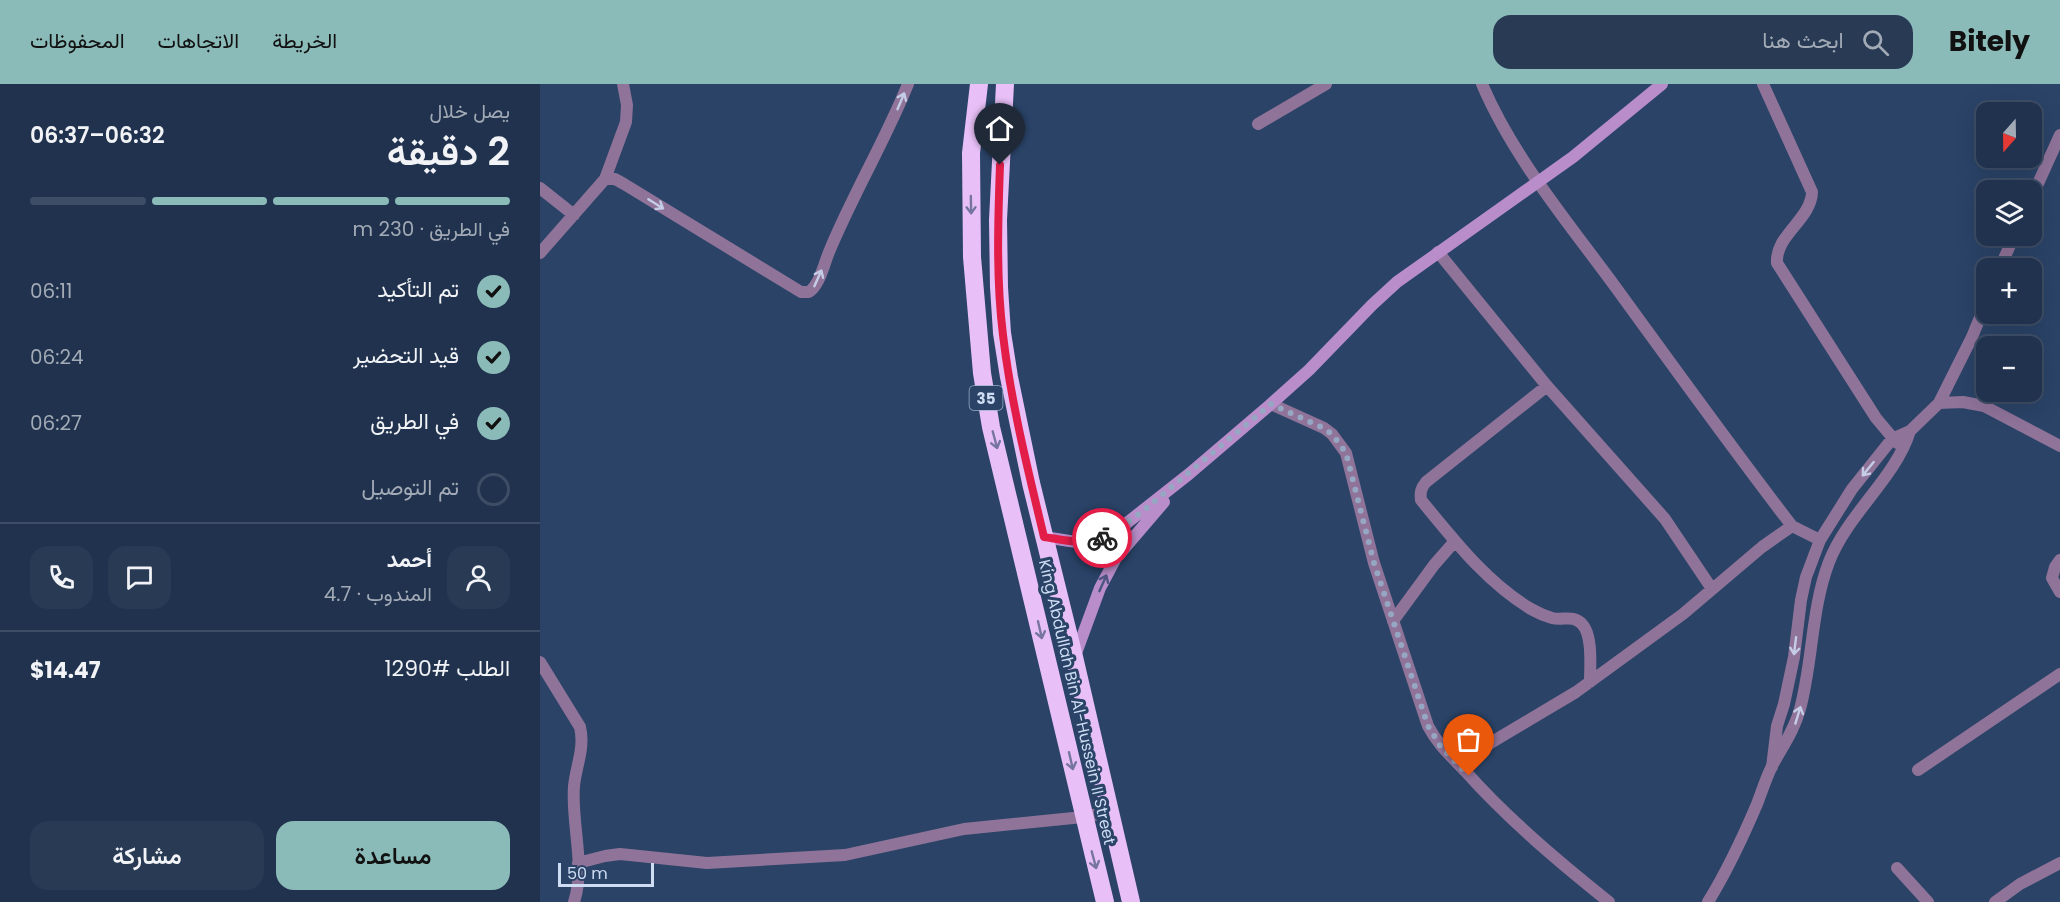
<!DOCTYPE html>
<html lang="ar">
<head>
<meta charset="utf-8">
<style>
  body { margin:0; font-family:Poppins,Vazirmatn,sans-serif; background:#283a54; color:#f1f3f6; direction:rtl; height:100vh; display:flex; flex-direction:column; font-size:22px; white-space:nowrap }
  * { box-sizing:border-box; margin:0 }
  p { font-size:20px; color:#a2aab6 }
  .icon { flex:none; width:33px; height:33px; fill:none; stroke:currentColor; stroke-width:2; stroke-linecap:round; stroke-linejoin:round }
  .map { position:relative; flex:1; overflow:hidden; direction:ltr }
  .panel { display:flex; flex-direction:column; background:#20324d; width:540px }
  .panel>* { flex:none }
  .needle { width:39px; rotate:200deg }
  .buttons { position:absolute; left:1436px; top:18px; display:grid; gap:12px }
  .buttons a { display:grid; place-items:center; width:66px; height:66px; border-radius:12px; background:#20324d; box-shadow:0 6px 24px #0002,0 0 0 2px #3d4d65; font-size:30px }
  .scale { position:absolute; left:18px; bottom:15px; width:96px; box-sizing:border-box; padding-left:6px; border:3px solid #ceddf3; border-top:0; font-size:16px; line-height:21px; white-space:nowrap; color:#ceddf3; -webkit-text-stroke:4px #2a4367; paint-order:stroke }
  .pin { position:absolute; display:grid; place-items:center; width:51px; height:51px; color:#fff; margin:-62px -26px; border-radius:50% 50% 50% 0; rotate:-45deg; box-shadow:0 0 6px #0007 }
  .pin .icon { rotate:45deg }
  .courier { position:absolute; display:grid; place-items:center; width:60px; height:60px; margin:-30px; border:4px solid #e11d48; border-radius:50%; background:#fff; color:#222; box-shadow:0 2px 8px #0007 }
  .overview em { font-style:normal; font-weight:600 }
  .overview div { display:flex; flex-direction:column-reverse }
  .overview { display:flex; align-items:center; justify-content:space-between; height:102px; padding:0 30px }
  h1 { font-size:39px; font-weight:600; line-height:45px }
  .bar { display:grid; grid-template-columns:repeat(4,1fr); gap:9px 6px; align-content:center; height:72px; padding:0 30px }
  .bar i { height:8px; border-radius:4px; background:#3d4d65 }
  .bar .active { background:#8bbbb9 }
  .bar p { grid-column:span 4 }
  .line { display:flex; align-items:center; gap:15px; padding:0 30px; border-top:2px solid #3d4d65 }
  .line div { flex:1 }
  .round { display:grid; place-items:center; flex:none; width:63px; height:63px; border-radius:18px; background:#283a54 }
  ol { padding:0 30px; list-style:none }
  li { display:flex; align-items:center; gap:18px; height:66px }
  li p { margin-inline-start:auto }
  li .icon { padding:6px; border-radius:50%; background:#8bbbb9; color:#111; stroke-width:4 }
  li:last-child { color:#a2aab6 }
  li i { width:33px; height:33px; border:3px solid #3d4d65; border-radius:50% }
  .button { display:flex; gap:12px; margin-top:auto; padding:12px 30px }
  .button a { flex:1; height:69px; border-radius:18px; background:#8bbbb9; color:#111; font-size:24px; font-weight:600; line-height:69px; text-align:center }
  .button a+a { background:#283a54; color:#f1f3f6 }
  header { display:flex; align-items:center; gap:36px; box-sizing:border-box; height:84px; padding:0 30px; background:#8bbbb9; color:#111 }
  header strong { font-size:28px }
  nav { display:flex; gap:33px; margin-inline-start:auto; font-size:21px }
  .search { width:420px; height:54px; background:#283a54; display:flex; align-items:center; gap:15px; box-sizing:border-box; padding:0 21px; border-radius:18px; color:#a2aab6; font-size:22px }
  main { display:flex; flex:1; min-height:0 }
  .map>svg:first-child { display:block }
</style>
</head>
<body>
<header>
<strong>Bitely</strong>
<div class="search"><svg class="icon" aria-label="search" viewBox="0 0 24 24"><circle cx="10" cy="10" r="6"/><path d="M15 15l6 6"/></svg>ابحث هنا</div>
<nav><a>الخريطة</a><a>الاتجاهات</a><a>المحفوظات</a></nav>
</header>
<main>
<div class="map">
<svg width="1520" height="818" viewBox="0 0 1520 818">
  <rect width="100%" height="100%" fill="#2a4367"/>
  <g fill="none" stroke-linecap="round" stroke-linejoin="round">
    <path stroke="#8f7399" stroke-width="12" d="M942,0C973,73 1027,137 1074,201C1133,282 1191,363 1252,442
      M1223,0L1272,108C1271,136 1235,151 1237,179L1336,334L1357,359
      M718,40L786,0
      M65,95H75L84,100L261,208H269C280,200 284,180 289,168C313,110 345,57 368,0
      M0,104L34,131
      M1491,115L1520,51
      M898,168L1007,302L1125,435L1172,505
      M0,169L65,95L86,38L87,21L83,0
      M1460,184L1474,152
      M1007,302L886,398C881,404 880,408 881,416C914,456 946,498 991,525C998,529 1005,532 1012,534C1023,537 1033,530 1042,540C1053,551 1050,583 1050,598
      M1399,319L1423,318L1444,322L1520,362
      M731,320L784,344L792,350L806,369L834,479L888,642C898,661 912,673 926,688C969,736 1019,778 1069,818
      M1520,476L1515,483L1512,494L1520,508
      M853,537L894,481L915,457
      M0,578L40,643C45,664 36,682 34,702C31,740 46,781 34,818
      M917,679L1036,608L1143,530L1222,463L1252,442L1280,456
      M1232,683L1237,642L1244,620L1254,573L1261,516L1266,493L1280,456L1312,405L1352,355L1370,347L1399,319L1432,253L1446,219
      M1378,686L1520,590
      M38,779L65,772L80,770L167,779L305,771L424,745L543,733L569,728
      M1357,784L1388,818
      M1168,818C1187,787 1203,753 1217,720C1222,707 1226,694 1232,682C1242,663 1254,647 1260,625C1273,577 1271,525 1289,478C1308,429 1355,395 1370,347
      M1455,818L1480,800L1520,779"/>
    <path stroke="#b98dc9" stroke-width="12" d="M504,453L536,458L553,457L566,452L583,442L649,390L731,320L769,286L832,221L857,198L1033,73L1122,0
      M535,572L560,504L576,474L624,418"/>
    <path stroke="#e8c0f7" stroke-width="18" d="M439,0L431,69L432,173L442,289L451,343L565,818
      M465,0L458,136L459,203L462,249L469,293L491,399L534,573L591,818"/>
  </g>
  <defs><path id="oneway-shaft" d="M-6 0H5M1.5-3L5.5 0L1.5 3" fill="none" stroke-width="1.6" stroke-linecap="round" stroke-linejoin="round" transform="scale(1.5)"/></defs>
  <g stroke="#c5cde6">
    <use href="#oneway-shaft" transform="translate(361 17) rotate(-67)"/>
    <use href="#oneway-shaft" transform="translate(116 120) rotate(32)"/>
    <use href="#oneway-shaft" transform="translate(278 194) rotate(-66)"/>
    <use href="#oneway-shaft" transform="translate(1328 385) rotate(129)"/>
    <use href="#oneway-shaft" transform="translate(1255 562) rotate(97)"/>
    <use href="#oneway-shaft" transform="translate(1258 631) rotate(-73)"/>
  </g>
  <g stroke="#7675a1">
    <use href="#oneway-shaft" transform="translate(431 121) rotate(89)"/>
    <use href="#oneway-shaft" transform="translate(455 356) rotate(75)"/>
    <use href="#oneway-shaft" transform="translate(500 546) rotate(77)"/>
    <use href="#oneway-shaft" transform="translate(531 677) rotate(77)"/>
    <use href="#oneway-shaft" transform="translate(554 776) rotate(75)"/>
  </g>
  <use stroke="#4e5680" href="#oneway-shaft" transform="translate(563 499) rotate(-66)"/>
  <g fill="none" stroke-linecap="round" stroke-linejoin="round">
    <path stroke="#95a7c2" stroke-width="6" stroke-dasharray="0 10.8" d="M562,454L583,442L604,426L731,320L783,344L792,350L806,369L834,479L888,642L901,663L929,692"/>
    <path stroke="#e11d48" stroke-width="8" d="M460,81C458,137 456,195 463,251C471,319 488,386 504,453C524,456 542,461 562,454"/>
  </g>
  <g text-anchor="middle" dominant-baseline="central" stroke-width="6" stroke-linejoin="round" paint-order="stroke">
    <rect fill="#2a4367" stroke="#9dafc9" stroke-width="1.5" x="429.5" y="302" width="33" height="24" rx="4.5"/>
    <g font-size="15" font-weight="bold" fill="#ceddf3">
      <text x="446" y="314">35</text>
    </g>
    <g font-size="16" fill="#ceddf3" stroke="#2a4367">
      <text transform="translate(537 618) rotate(77)">King Abdullah Bin Al-Hussein II Street</text>
    </g>
  </g>
</svg>
<div class="buttons">
<a><svg class="needle" viewBox="-14 -14 28 28"><path d="M0-13l5 13h-10z" fill="#e53935"/><path d="M0 13l5-13h-10z" fill="#a2aab6"/></svg></a>
<a><svg class="icon" aria-label="layers" viewBox="0 0 24 24"><path d="M12 4l9 5-9 5-9-5zM3 14l9 5 9-5"/></svg></a>
<a>+</a>
<a>−</a>
</div>
<div class="scale">50 m</div>
<div class="pin" style="left:929px;top:692px;background:#ea580c"><svg class="icon" aria-label="bag" viewBox="0 0 24 24"><path d="M5 8h14l-1 12H6zM9 8a3 3 0 0 1 6 0"/></svg></div>
<div class="pin" style="left:460px;top:81px;background:#1f2937"><svg class="icon" aria-label="home" viewBox="0 0 24 24"><path d="M3 11l9-7 9 7M6 9v11h12V9"/></svg></div>
<div class="courier" style="left:562px;top:454px"><svg class="icon" aria-label="bike" viewBox="0 0 24 24"><circle cx="6" cy="16" r="4"/><circle cx="18" cy="16" r="4"/><path d="M6 16l4-8h5l3 8M10 8l3 8H6M13 5h3"/></svg></div>
</div>
<section class="panel">
<div class="overview"><div><h1>2 دقيقة</h1><p>يصل خلال</p></div><em>06:32–06:37</em></div>
<div class="bar"><i class="active"></i><i class="active"></i><i class="active"></i><i></i><p>في الطريق · 230 m</p></div>
<ol>
<li><svg class="icon" aria-label="check" viewBox="0 0 24 24"><path d="M5 12l5 5 9-10"/></svg>تم التأكيد<p>06:11</p></li>
<li><svg class="icon" aria-label="check" viewBox="0 0 24 24"><path d="M5 12l5 5 9-10"/></svg>قيد التحضير<p>06:24</p></li>
<li><svg class="icon" aria-label="check" viewBox="0 0 24 24"><path d="M5 12l5 5 9-10"/></svg>في الطريق<p>06:27</p></li>
<li><i></i>تم التوصيل</li>
</ol>
<div class="line" style="height:108px"><a class="round"><svg class="icon" aria-label="person" viewBox="0 0 24 24"><circle cx="12" cy="8" r="4"/><path d="M4 21q1-7 8-7t8 7"/></svg></a><div><b>أحمد</b><p>المندوب · 4.7</p></div><a class="round"><svg class="icon" aria-label="chat" viewBox="0 0 24 24"><path d="M4 5h16v11H9l-5 4z"/></svg></a><a class="round"><svg class="icon" aria-label="phone" viewBox="0 0 24 24"><path d="M5 4h4l2 5-3 2q2 4 5 5l2-3 5 2v4C11 20 4 13 5 4z"/></svg></a></div>
<div class="line" style="height:78px"><div>الطلب #1290</div><b>$14.47</b></div>
<div class="button"><a>مساعدة</a><a>مشاركة</a></div>
</section>
</main>
</body>
</html>
